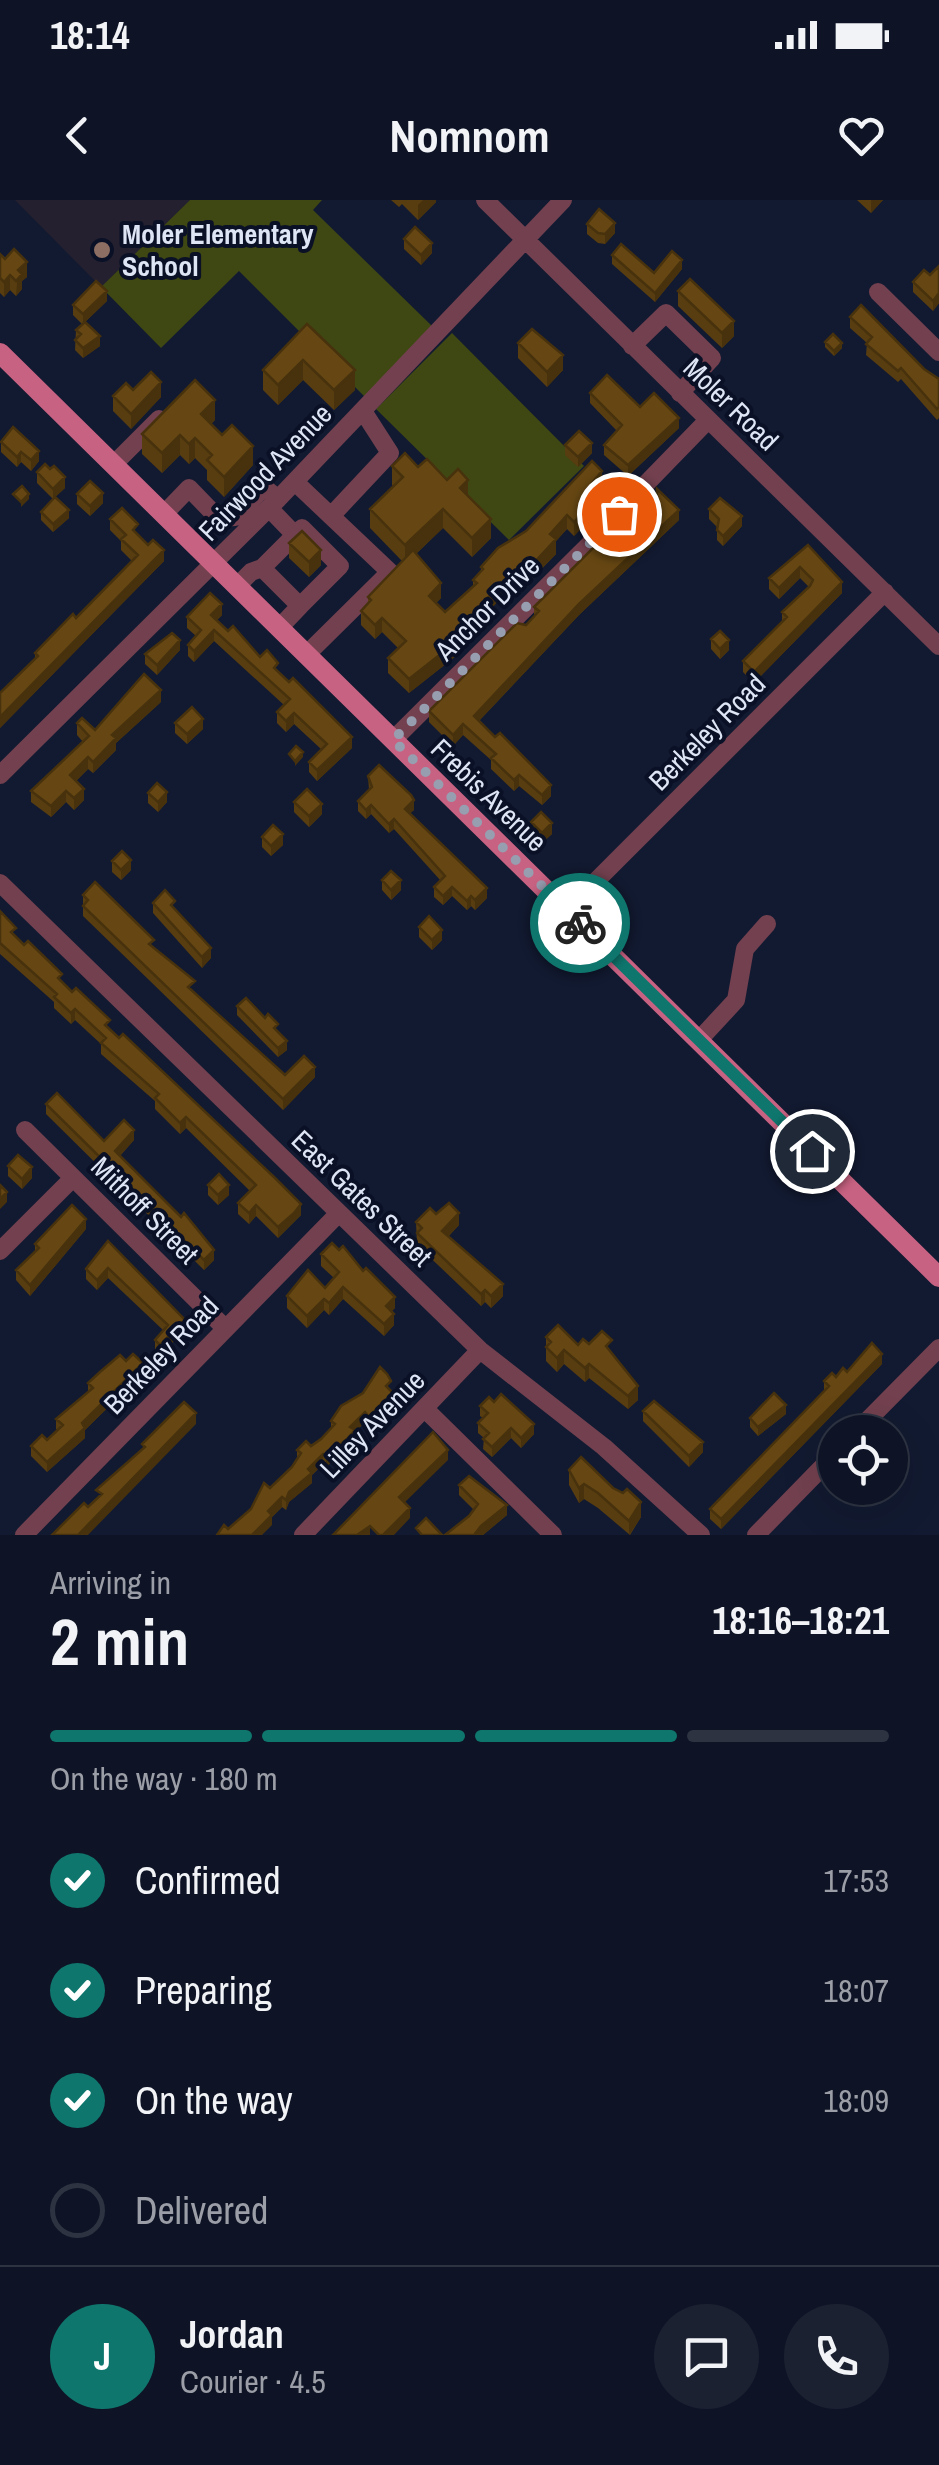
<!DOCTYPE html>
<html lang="en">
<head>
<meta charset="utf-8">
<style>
  body { margin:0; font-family:"Archivo Narrow",sans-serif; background:#1c2132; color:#f1f3f6; height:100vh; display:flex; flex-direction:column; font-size:38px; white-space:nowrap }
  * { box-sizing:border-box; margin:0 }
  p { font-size:32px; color:#9b9ea7 }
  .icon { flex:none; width:55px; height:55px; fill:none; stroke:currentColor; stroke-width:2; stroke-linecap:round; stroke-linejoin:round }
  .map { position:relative; height:1335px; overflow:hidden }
  .sheet { display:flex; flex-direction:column; background:#0e1425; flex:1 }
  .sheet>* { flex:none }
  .controls { position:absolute; left:818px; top:1215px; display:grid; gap:20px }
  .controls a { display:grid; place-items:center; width:90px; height:90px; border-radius:50%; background:#0e1425; box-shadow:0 10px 40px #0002,0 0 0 2px #2e3342; font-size:50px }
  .pin { position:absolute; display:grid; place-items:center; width:85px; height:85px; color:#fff; margin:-42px; border:5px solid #fff; border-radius:50%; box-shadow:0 2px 10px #0007 }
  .courier { position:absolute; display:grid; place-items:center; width:100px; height:100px; margin:-50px; border:8px solid #0f766e; border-radius:50%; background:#fff; color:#222; box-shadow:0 2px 12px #0007 }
  .summary em { font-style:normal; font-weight:700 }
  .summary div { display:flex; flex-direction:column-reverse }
  .summary { display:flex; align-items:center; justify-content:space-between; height:170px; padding:0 50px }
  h1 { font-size:65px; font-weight:700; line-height:75px }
  .bar { display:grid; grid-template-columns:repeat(4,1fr); gap:15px 10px; align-content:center; height:120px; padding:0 50px }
  .bar i { height:12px; border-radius:8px; background:#2e3342 }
  .bar .active { background:#0f766e }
  .bar p { grid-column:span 4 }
  .line { display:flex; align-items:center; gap:25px; padding:0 50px; border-top:2px solid #2e3342 }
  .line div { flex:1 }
  .round { display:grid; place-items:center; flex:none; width:105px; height:105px; border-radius:52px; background:#1c2132 }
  ol { padding:0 50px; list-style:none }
  li { display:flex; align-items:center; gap:30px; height:110px }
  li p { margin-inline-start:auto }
  li .icon { padding:10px; border-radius:50%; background:#0f766e; color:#fff; stroke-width:4 }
  li:last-child { color:#9b9ea7 }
  li i { width:55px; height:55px; border:5px solid #2e3342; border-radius:50% }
  .status { display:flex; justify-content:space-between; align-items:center; height:70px; padding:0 50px; background:#0e1425; direction:ltr }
  .status svg { height:28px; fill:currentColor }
  header { display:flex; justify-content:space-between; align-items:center; height:130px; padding:0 50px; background:#0e1425; font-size:45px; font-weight:700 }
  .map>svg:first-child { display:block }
</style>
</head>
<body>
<div class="status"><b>18:14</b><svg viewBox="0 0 49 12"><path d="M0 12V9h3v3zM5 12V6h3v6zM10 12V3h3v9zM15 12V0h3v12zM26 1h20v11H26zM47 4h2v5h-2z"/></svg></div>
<header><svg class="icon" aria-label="back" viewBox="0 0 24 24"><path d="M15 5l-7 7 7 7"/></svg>Nomnom<svg class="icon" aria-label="heart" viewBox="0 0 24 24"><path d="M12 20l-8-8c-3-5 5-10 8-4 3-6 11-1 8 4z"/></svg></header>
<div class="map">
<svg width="939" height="1335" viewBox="0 0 939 1335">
  <rect width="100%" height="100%" fill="#121a31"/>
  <path fill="#24202f" d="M15,0H190L101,87Z"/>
  <path fill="#3f4713" d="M190,0H322L313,10L432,126L365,197L239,71L161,148L101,87Z
    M452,133L584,266L509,340L376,209Z"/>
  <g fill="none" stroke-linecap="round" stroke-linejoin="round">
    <path stroke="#72404f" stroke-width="18" d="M485,0L939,446
      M878,92L939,152
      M632,146L666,113L712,158L680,193
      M113,265L159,219
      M295,282L390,372L306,455
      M620,285L604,300L630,325L645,310
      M640,290L708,220
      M164,314L189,288L218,318L235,317L264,287L278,299
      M331,316L390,253L363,211
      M295,335L302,328L340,366L300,406
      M262,368L295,335L269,308
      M237,386L251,372L262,368L300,406L279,428
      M393,540L619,315
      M0,575L278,299L563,0
      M0,683L480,1150L604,1247L701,1335
      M567,710L885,392
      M699,840L736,800L745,749L767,724
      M25,930L225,1128
      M0,1051L73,978
      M426,1210L553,1335
      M856,1232L939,1148
      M24,1335L339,1013
      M303,1335L480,1150
      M756,1335L835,1254"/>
    <path stroke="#c86282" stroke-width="20" d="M0,153L939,1077"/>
  </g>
  <path fill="#583d10" d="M391,0H436V2L418,20L402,4L399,7Z
    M857,0H883L871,13Z
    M587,24L615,33L605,44L598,43L587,34Z
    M404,39L432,53L421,65L404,49Z
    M0,54L27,77L22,81V89L16,96L10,90L4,97L0,93Z
    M612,55L654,73L682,69L655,102L612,64Z
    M939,66V103L933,111L913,92V82L930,75Z
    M678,91L734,136L722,148L678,106Z
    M107,101L85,122L100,146L83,158L75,150L76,130L82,124L73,115V105Z
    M850,117L939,179V218L937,220L901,179L898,182L866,155L867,143L850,128Z
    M307,124L355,190L334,210L303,180L278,205L263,190V170Z
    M825,142L842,148L834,156L825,147Z
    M518,143L563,170L547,187L518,158Z
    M133,190L161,197L131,229L113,211V196Z
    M590,193L679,228L628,276L604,255V245L617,231L590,203Z
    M215,220L211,224L253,265L224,297L207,280V270L195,258L189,264L180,255L162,273L142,254V234Z
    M1,242L39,261L31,271L21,262L17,267L1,252Z
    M565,245L592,253L578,267L565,255Z
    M392,266L418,267L447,280L468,295L491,338L472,357L443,328L416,354L441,398L436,403L445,412L473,386V380L481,372V367L602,285L596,293L598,311L574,336L567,329L556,341V354L529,382L517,393L511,387L490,410V421L461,452L409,493L388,473V458L398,448L382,432L375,439L361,425V411L368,404V397L402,361L370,328V309L393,286L392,285Z
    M50,269L65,288L53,299L37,283V272Z
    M622,290L636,302L630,308L622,300Z
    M77,294L103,303L90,316L77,304Z
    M709,309L742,326L723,346L717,340V327L709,319Z
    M41,312L69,318L53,332L41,320Z
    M110,319L138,336L164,361L0,528V493L35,459V453L76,418L132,361L121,350V341L110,330Z
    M679,320L579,415L479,521L551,596L542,605L519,586L514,591L491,569V560L463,535L453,546L429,522V511L526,425L534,416V407L615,337Z
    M289,343L321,365L309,377L289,358Z
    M808,345L842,393L754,483L743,472V461L782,422V412L809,387L800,378L779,399L769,389V378Z
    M222,415L217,420L228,431L278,472L352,548L317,581L309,572V562L321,549L294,524L286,532L277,523V512L284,505L214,441L194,462L188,456V445L196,436L187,428V417Z
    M711,439L729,450L720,459L711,449Z
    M180,450L157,475L145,464V454Z
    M161,502L116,543V550L93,573L88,569L76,581L84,600L74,610L66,602L51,617L31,602V591L83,542L77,535V523L95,530Z
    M175,523L203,529L187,544L175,533Z
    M368,576L414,610L410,613L487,698L475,710L471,706L467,710L452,696L443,705L434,697V687L441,681L394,629L389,633L371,614L366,619L358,611V601L369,590Z
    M148,593L167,602L158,612L148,603Z
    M294,602L322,614L309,627L294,612Z
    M531,622L552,634L542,643L531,632Z
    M262,637L283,645L271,656L262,647Z
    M112,661L131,670L121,680L112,672Z
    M382,680L401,690L391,700L382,690Z
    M83,695L154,748L194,792L285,875L315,877L283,910L83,716Z
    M153,703L175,709L211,758L202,768L153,713Z
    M0,711L16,737L301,1015L278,1038L256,1016L249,1024L238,1014V1003L250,991L186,928L180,934L155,909V901L101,854V844L75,820L71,824L54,808V802L0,754Z
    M419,727L442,740L432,750L419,737Z
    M237,806L265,818L278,832L287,850L278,857L237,815Z
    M46,904L104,941L134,940L120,956L214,1060L204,1070L46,914Z
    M8,966L32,978L22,989L8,976Z
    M208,985L229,995L218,1005L208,995Z
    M436,1014L459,1025L448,1037L503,1096L491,1108L485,1102L481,1106L417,1045L416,1022Z
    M86,1029L30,1096L16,1080V1070L35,1052V1044Z
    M108,1041L185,1130L160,1155L155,1150V1140L163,1130L108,1078L97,1090L86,1079V1069Z
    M321,1054L395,1108L391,1111L394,1125L384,1136L343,1099L329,1115L324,1110L307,1128L287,1108V1096L325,1088L334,1078L321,1066Z
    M546,1137L578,1145L589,1144L612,1154L638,1200L628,1209L589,1178L585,1182L564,1164L557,1172L546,1161Z
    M126,1161L143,1173L85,1230V1238L47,1272L31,1256V1246L47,1240L58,1230L56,1229V1219L88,1192V1183Z
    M882,1164L721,1329L710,1319V1309L824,1191V1181L847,1172Z
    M391,1191L393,1203L369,1227L365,1222L355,1232V1241L348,1248L326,1267L323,1264L312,1275V1283L289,1302L286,1310L282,1307L272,1317V1325L228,1329L251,1309L270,1288L292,1267L297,1259V1250L311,1246L321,1239L331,1228V1221Z
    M480,1206L534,1234L521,1248L511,1238L492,1257L483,1249L484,1238L478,1233V1223L483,1218L480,1216Z
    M643,1211L703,1252L689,1267L643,1221Z
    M786,1214L758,1236L750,1227V1218Z
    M569,1270L641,1317L630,1335L598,1308L584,1299L579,1303L569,1285Z
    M459,1285L507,1315L483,1335H445L469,1316L474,1310L459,1295Z"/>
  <path fill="#47320d" d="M423,0H436V2L418,20V5Z
    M871,0H883L871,13Z
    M615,23V33L605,44V34Z
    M432,43V53L421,65V55Z
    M682,60V69L655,102V93Z
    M27,62V77L22,81V89L16,96L18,70Z
    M10,75V90L4,97V82Z
    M107,91V101L83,124V114Z
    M939,93V103L933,111V101Z
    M734,121V136L722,148V133Z
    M100,136V146L83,158V148Z
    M842,143V148L834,156V151Z
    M563,155V170L547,187V172Z
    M303,160V180L278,205V185Z
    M355,170V190L334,210V190Z
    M161,182V197L131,229V214Z
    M215,200V220L201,234V214Z
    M679,218V228L628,276V265Z
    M180,235V255L162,273V253Z
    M195,238V258L189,264V244Z
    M592,243V253L578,267V257Z
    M253,246V265L224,297V277Z
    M39,251V261L31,271V260Z
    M21,252V262L17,267V257Z
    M602,271V285L592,298V283Z
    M65,277V288L53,299V289Z
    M468,280V299L460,288Z
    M636,292V302L630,308V297Z
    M103,293V303L90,316V306Z
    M29,294V299L21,307V302Z
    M598,297V311L574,336V322Z
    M443,309V328L405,364V345Z
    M69,310V318L53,332V324Z
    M679,310V320L579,415L474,526V516L579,404Z
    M567,315V329L556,341V354L517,393V379L550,334Z
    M742,316V326L723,346V336Z
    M491,319V338L472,357V338Z
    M164,350V361L0,528V517Z
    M321,350V365L309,377V362Z
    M800,367V378L779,399V388Z
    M511,373V387L490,410V421L461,452L409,493V479Z
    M842,382V393L754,483V472Z
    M441,383V398L429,410V396Z
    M222,404V415L211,426V415Z
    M382,418V432L375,439V425Z
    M214,430V441L194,462V451Z
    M180,440V450L157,475V465Z
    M729,440V450L720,459V449Z
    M161,490V502L116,543V550L93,573V562L112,535Z
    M294,513V524L286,532V521Z
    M203,519V529L187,544V534Z
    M463,524V535L453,546V535Z
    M352,537V548L317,581V570Z
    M303,552V557L295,566V561Z
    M88,557V569L70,587V575Z
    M519,575V586L514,591V580Z
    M551,585V596L542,605V595Z
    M84,589V600L74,610V598Z
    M66,591V602L51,617V606Z
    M167,592V602L158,612V602Z
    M414,600V610L405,618V609Z
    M322,604V614L309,627V616Z
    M371,605V614L366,619V610Z
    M394,619V629L389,633V624Z
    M552,623V634L542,643V633Z
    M283,634V645L271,656V646Z
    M131,660V670L121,680V670Z
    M401,680V690L391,700V690Z
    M452,687V696L443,705V696Z
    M487,688V698L475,710V700Z
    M471,696V706L467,710V701Z
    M442,730V740L432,750V740Z
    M211,748V758L202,768V757Z
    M75,809V820L71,824V813Z
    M287,841V850L278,857V848Z
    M315,867V877L283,910V899Z
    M186,917V928L180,934V923Z
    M134,930V940L115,961V951Z
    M32,967V978L22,989V979Z
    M229,985V995L218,1005V995Z
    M7,992V1002L0,1009V999Z
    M301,1004V1015L278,1038V1027Z
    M256,1005V1016L249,1024V1013Z
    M459,1013V1025L442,1043V1031Z
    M86,1019V1029L30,1096V1085Z
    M214,1050V1060L204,1070V1060Z
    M108,1068V1078L97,1090V1080Z
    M503,1084V1096L491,1108V1096Z
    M343,1087V1099L329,1115V1103Z
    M485,1090V1102L481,1106V1094Z
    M395,1097V1108L386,1118V1106Z
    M324,1099V1110L307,1128V1116Z
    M394,1114V1125L384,1136V1124Z
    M185,1120V1130L160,1155V1145Z
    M564,1150V1164L557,1172V1158Z
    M882,1154V1164L721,1329V1319Z
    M143,1163V1173L85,1230V1238L47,1272V1262L82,1223Z
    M589,1164V1178L585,1182V1168Z
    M638,1186V1200L628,1209V1196Z
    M393,1193V1203L369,1227V1217Z
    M786,1205V1214L758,1236V1227Z
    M365,1212V1222L355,1232V1241L326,1267V1257L350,1227Z
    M196,1213V1224L88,1335H78Z
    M534,1224V1234L521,1248V1238Z
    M511,1228V1238L492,1257V1247Z
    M703,1242V1252L689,1267V1256Z
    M448,1250V1260L399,1308V1297Z
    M323,1254V1264L312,1275V1283L289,1302L286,1310V1300L289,1292Z
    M584,1284V1299L579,1303V1288Z
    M282,1297V1307L272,1317V1325L262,1335H252L268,1311Z
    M641,1302V1317L629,1335V1321Z
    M507,1305V1315L483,1335H474L481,1326Z
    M410,1308V1318L394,1335H383Z
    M370,1326V1335H357L360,1332Z"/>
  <path fill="#664713" stroke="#47320d" stroke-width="2.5" d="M599,9L615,23L605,34L598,33L587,24Z
    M415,27L432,43L421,55L404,39Z
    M621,44L654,73L672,51L682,60L655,93L612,55Z
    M14,49L27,62L18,70L22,74L16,81L10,75L4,82L0,78V54L5,59Z
    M939,66V93L933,101L913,82L924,70L930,75Z
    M690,79L734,121L722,133L678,91Z
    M96,81L107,91L83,114L73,105Z
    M861,105L924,169L939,179V207L937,209L901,168L898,171L866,144L872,137L850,117Z
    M85,122L100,136L83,148L75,140L81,134L76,130Z
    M307,124L355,170L334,190L303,160L278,185L263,170Z
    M532,129L563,155L547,172L518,143Z
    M833,134L842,143L834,151L825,142Z
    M151,172L161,182L131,214L113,196L126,183L133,190Z
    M607,175L640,207L654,193L679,218L628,265L604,245L622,225L590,193Z
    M195,180L215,200L201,214L222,235L232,225L253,246L224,277L207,260L212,255L195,238L189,244L180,235L162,253L142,234Z
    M13,227L39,251L31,260L21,252L17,257L1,242Z
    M579,231L592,243L578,257L565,245Z
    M405,253L418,267L427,259L447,280L458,269L468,280L460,288L491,319L472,338L443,309L405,345L370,309L403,277L392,266Z
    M592,261L602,271L592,283L598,297L574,322L567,315L550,334L556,339L529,368L517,379L511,373L484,402L490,407L461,438L409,479L388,458L406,441L382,418L375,425L361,411L371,400L368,397L413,350L441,383L429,396L445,412L477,383L473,380L483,369L481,367L498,348L526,331Z
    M45,264L50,269L54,266L65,277L53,289L37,272Z
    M90,281L103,293L90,306L77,294Z
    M628,284L636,292L630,297L622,290Z
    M22,286L29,294L21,302L13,294Z
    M657,289L679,310L579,404L474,516L495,537L500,533L551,585L542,595L519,575L514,580L491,558L496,554L463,524L453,535L429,511L517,423L526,425L539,411L534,407L610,331L615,337L626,326L639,323L657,304Z
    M55,297L69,310L53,324L41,312Z
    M720,298L742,316L723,336L717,330L719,319L709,309Z
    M122,308L138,324L133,330L148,345L153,340L164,350L0,517V493L38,456L35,453L73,414L76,418L138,355L121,339L126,335L110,319Z
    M302,331L321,350L309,362L289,343Z
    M808,345L842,382L754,472L743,461L787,417L782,412L810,386L813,380L800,367L779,388L769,378Z
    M210,393L222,404L211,415L228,431L233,426L260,457L267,450L278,463L274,468L289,482L293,478L352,537L317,570L309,562L327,544L294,513L286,521L277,512L290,499L214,430L194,451L188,445L201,430L187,417Z
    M720,431L729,440L720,449L711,439Z
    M172,433L180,440L157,465L145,454Z
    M144,474L161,490L112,535L116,538L93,562L88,557L70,575L84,589L74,598L66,591L51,606L31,591L89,536L77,523L82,518L95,530Z
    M192,507L203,519L187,534L175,523Z
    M296,546L303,552L295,561L289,554Z
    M379,565L411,595L414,600L405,609L487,688L475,700L471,696L467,701L452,687L443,696L434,687L445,676L394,619L389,624L371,605L366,610L358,601L372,587L368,576Z
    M157,583L167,592L158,602L148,593Z
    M307,589L322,604L309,616L294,602Z
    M541,612L552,623L542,633L531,622Z
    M273,625L283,634L271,646L262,637Z
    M122,651L131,660L121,670L112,661Z
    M391,671L401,680L391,690L382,680Z
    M95,682L154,740L149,744L195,781L188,787L285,875L304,856L315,867L283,899L83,706L88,700L83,695Z
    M165,690L175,701L171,705L211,748L202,757L153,703Z
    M0,711L16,728L11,732L24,745L28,741L62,774L58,778L72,792L76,788L110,820L105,825L119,838L123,834L275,978L301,1004L294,1013L278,1027L256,1005L249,1013L238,1003L256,985L186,917L180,923L155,898L159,894L101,843L106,838L75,809L71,813L54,797L57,794L0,743Z
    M429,716L442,730L432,740L419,727Z
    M246,798L265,818L268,814L278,824L274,828L287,841L278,848L237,806Z
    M57,893L104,941L124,920L134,930L115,951L181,1017L184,1013L214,1050L204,1060L46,904Z
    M18,955L32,967L22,979L8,966Z
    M219,974L229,985L218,995L208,985Z
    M0,985L7,992L0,999Z
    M449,1003L459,1013L442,1031L503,1084L491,1096L485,1090L481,1094L417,1033L422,1028L416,1022L430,1008L436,1014Z
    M72,1005L86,1019L30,1085L16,1070L39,1048L35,1044Z
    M108,1041L185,1120L160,1145L155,1140L168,1125L108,1068L97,1080L86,1069Z
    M332,1043L339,1050L343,1046L363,1071L366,1068L395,1097L386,1106L394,1114L384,1124L343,1087L329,1103L324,1099L307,1116L287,1096L308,1070L325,1088L339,1072L321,1054Z
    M558,1125L578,1145L583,1139L589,1144L602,1131L612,1140L606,1146L638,1186L628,1196L589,1164L585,1168L564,1150L557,1158L546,1147L551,1142L546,1137Z
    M872,1143L882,1154L721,1319L710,1309L829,1186L824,1181L832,1173L836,1177L843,1168L847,1172Z
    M133,1154L143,1163L82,1223L85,1228L47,1262L31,1246L42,1235L47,1240L63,1225L56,1219L93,1188L88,1183L100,1172L120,1155L126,1161Z
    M380,1167L387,1174L391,1181L386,1186L393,1193L369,1217L365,1212L350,1227L355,1230L348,1238L326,1257L323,1254L308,1269L312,1273L289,1292L286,1300L282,1297L268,1311L272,1315L252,1335H217L224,1325L228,1329L251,1309L264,1283L270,1288L292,1267L301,1253L297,1250L306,1241L311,1246L321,1239L335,1224L331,1221L341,1206L363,1193Z
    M774,1193L786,1205L758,1227L750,1218Z
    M501,1194L534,1224L521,1238L511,1228L492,1247L483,1239L489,1233L478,1223L488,1213L480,1206L489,1197L494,1202Z
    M654,1201L703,1242L689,1256L643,1211Z
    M184,1202L196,1213L78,1335H52L84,1303L88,1307L102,1294L96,1290L145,1247L142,1244Z
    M433,1232L448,1250L399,1297L410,1308L383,1335H379L370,1326L357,1335H333Z
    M581,1257L613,1288L623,1293L627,1289L641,1302L629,1321L598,1293L584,1284L579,1288L569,1270Z
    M469,1276L507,1305L481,1326L474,1335H445L469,1316L478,1304L459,1285Z
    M426,1318L442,1335H422L416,1328Z"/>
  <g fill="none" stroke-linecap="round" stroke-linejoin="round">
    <path stroke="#979eb0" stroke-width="10" stroke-dasharray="0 18" d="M580,723L393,540L619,314"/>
    <path stroke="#0f766e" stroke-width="12" d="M580,723L812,951"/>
  </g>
  <circle fill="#8d6e63" stroke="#0a1126" stroke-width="4" cx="102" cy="50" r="10"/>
  <g text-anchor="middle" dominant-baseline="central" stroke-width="8" stroke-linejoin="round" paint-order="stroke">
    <g font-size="28" font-weight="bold" fill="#dee5f5" stroke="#0a1126" text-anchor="start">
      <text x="122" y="34">Moler Elementary<tspan x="122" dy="32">School</tspan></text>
    </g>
    <g font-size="28" fill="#dee5f5" stroke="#0a1126">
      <text transform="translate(731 204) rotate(44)">Moler Road</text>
      <text transform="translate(265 272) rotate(-46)">Fairwood Avenue</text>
      <text transform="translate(487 408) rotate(-45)">Anchor Drive</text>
      <text transform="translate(707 532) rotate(-45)">Berkeley Road</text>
      <text transform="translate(489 595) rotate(44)">Frebis Avenue</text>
      <text transform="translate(362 998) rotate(44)">East Gates Street</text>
      <text transform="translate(145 1010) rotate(45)">Mithoff Street</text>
      <text transform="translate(161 1155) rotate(-46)">Berkeley Road</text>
      <text transform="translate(372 1224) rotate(-46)">Lilley Avenue</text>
    </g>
  </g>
</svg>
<div class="controls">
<a><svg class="icon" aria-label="locate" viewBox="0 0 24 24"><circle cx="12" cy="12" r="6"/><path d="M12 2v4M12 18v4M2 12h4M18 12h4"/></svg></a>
</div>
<div class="pin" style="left:619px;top:314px;background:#ea580c"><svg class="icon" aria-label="bag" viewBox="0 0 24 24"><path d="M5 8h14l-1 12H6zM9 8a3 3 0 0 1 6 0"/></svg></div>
<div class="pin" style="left:812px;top:951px;background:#1f2937"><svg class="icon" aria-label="home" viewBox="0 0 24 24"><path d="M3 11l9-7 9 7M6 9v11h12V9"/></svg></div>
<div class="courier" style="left:580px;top:723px"><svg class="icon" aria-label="bike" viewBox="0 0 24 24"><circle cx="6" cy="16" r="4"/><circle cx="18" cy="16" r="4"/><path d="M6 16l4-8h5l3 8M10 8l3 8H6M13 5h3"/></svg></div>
</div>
<section class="sheet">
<div class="summary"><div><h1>2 min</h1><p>Arriving in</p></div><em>18:16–18:21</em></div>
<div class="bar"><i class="active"></i><i class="active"></i><i class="active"></i><i></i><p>On the way · 180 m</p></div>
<ol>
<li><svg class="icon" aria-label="check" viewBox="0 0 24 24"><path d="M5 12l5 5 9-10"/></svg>Confirmed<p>17:53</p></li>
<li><svg class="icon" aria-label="check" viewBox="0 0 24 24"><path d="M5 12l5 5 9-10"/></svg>Preparing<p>18:07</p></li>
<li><svg class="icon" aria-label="check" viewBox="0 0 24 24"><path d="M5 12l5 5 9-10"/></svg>On the way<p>18:09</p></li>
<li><i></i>Delivered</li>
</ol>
<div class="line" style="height:180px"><b class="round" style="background:#0f766e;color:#fff">J</b><div><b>Jordan</b><p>Courier · 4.5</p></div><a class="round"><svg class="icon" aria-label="chat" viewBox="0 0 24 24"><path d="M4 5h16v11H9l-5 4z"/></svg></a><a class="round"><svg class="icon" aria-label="phone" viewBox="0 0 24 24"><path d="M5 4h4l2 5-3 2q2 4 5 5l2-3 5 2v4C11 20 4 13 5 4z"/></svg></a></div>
</section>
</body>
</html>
